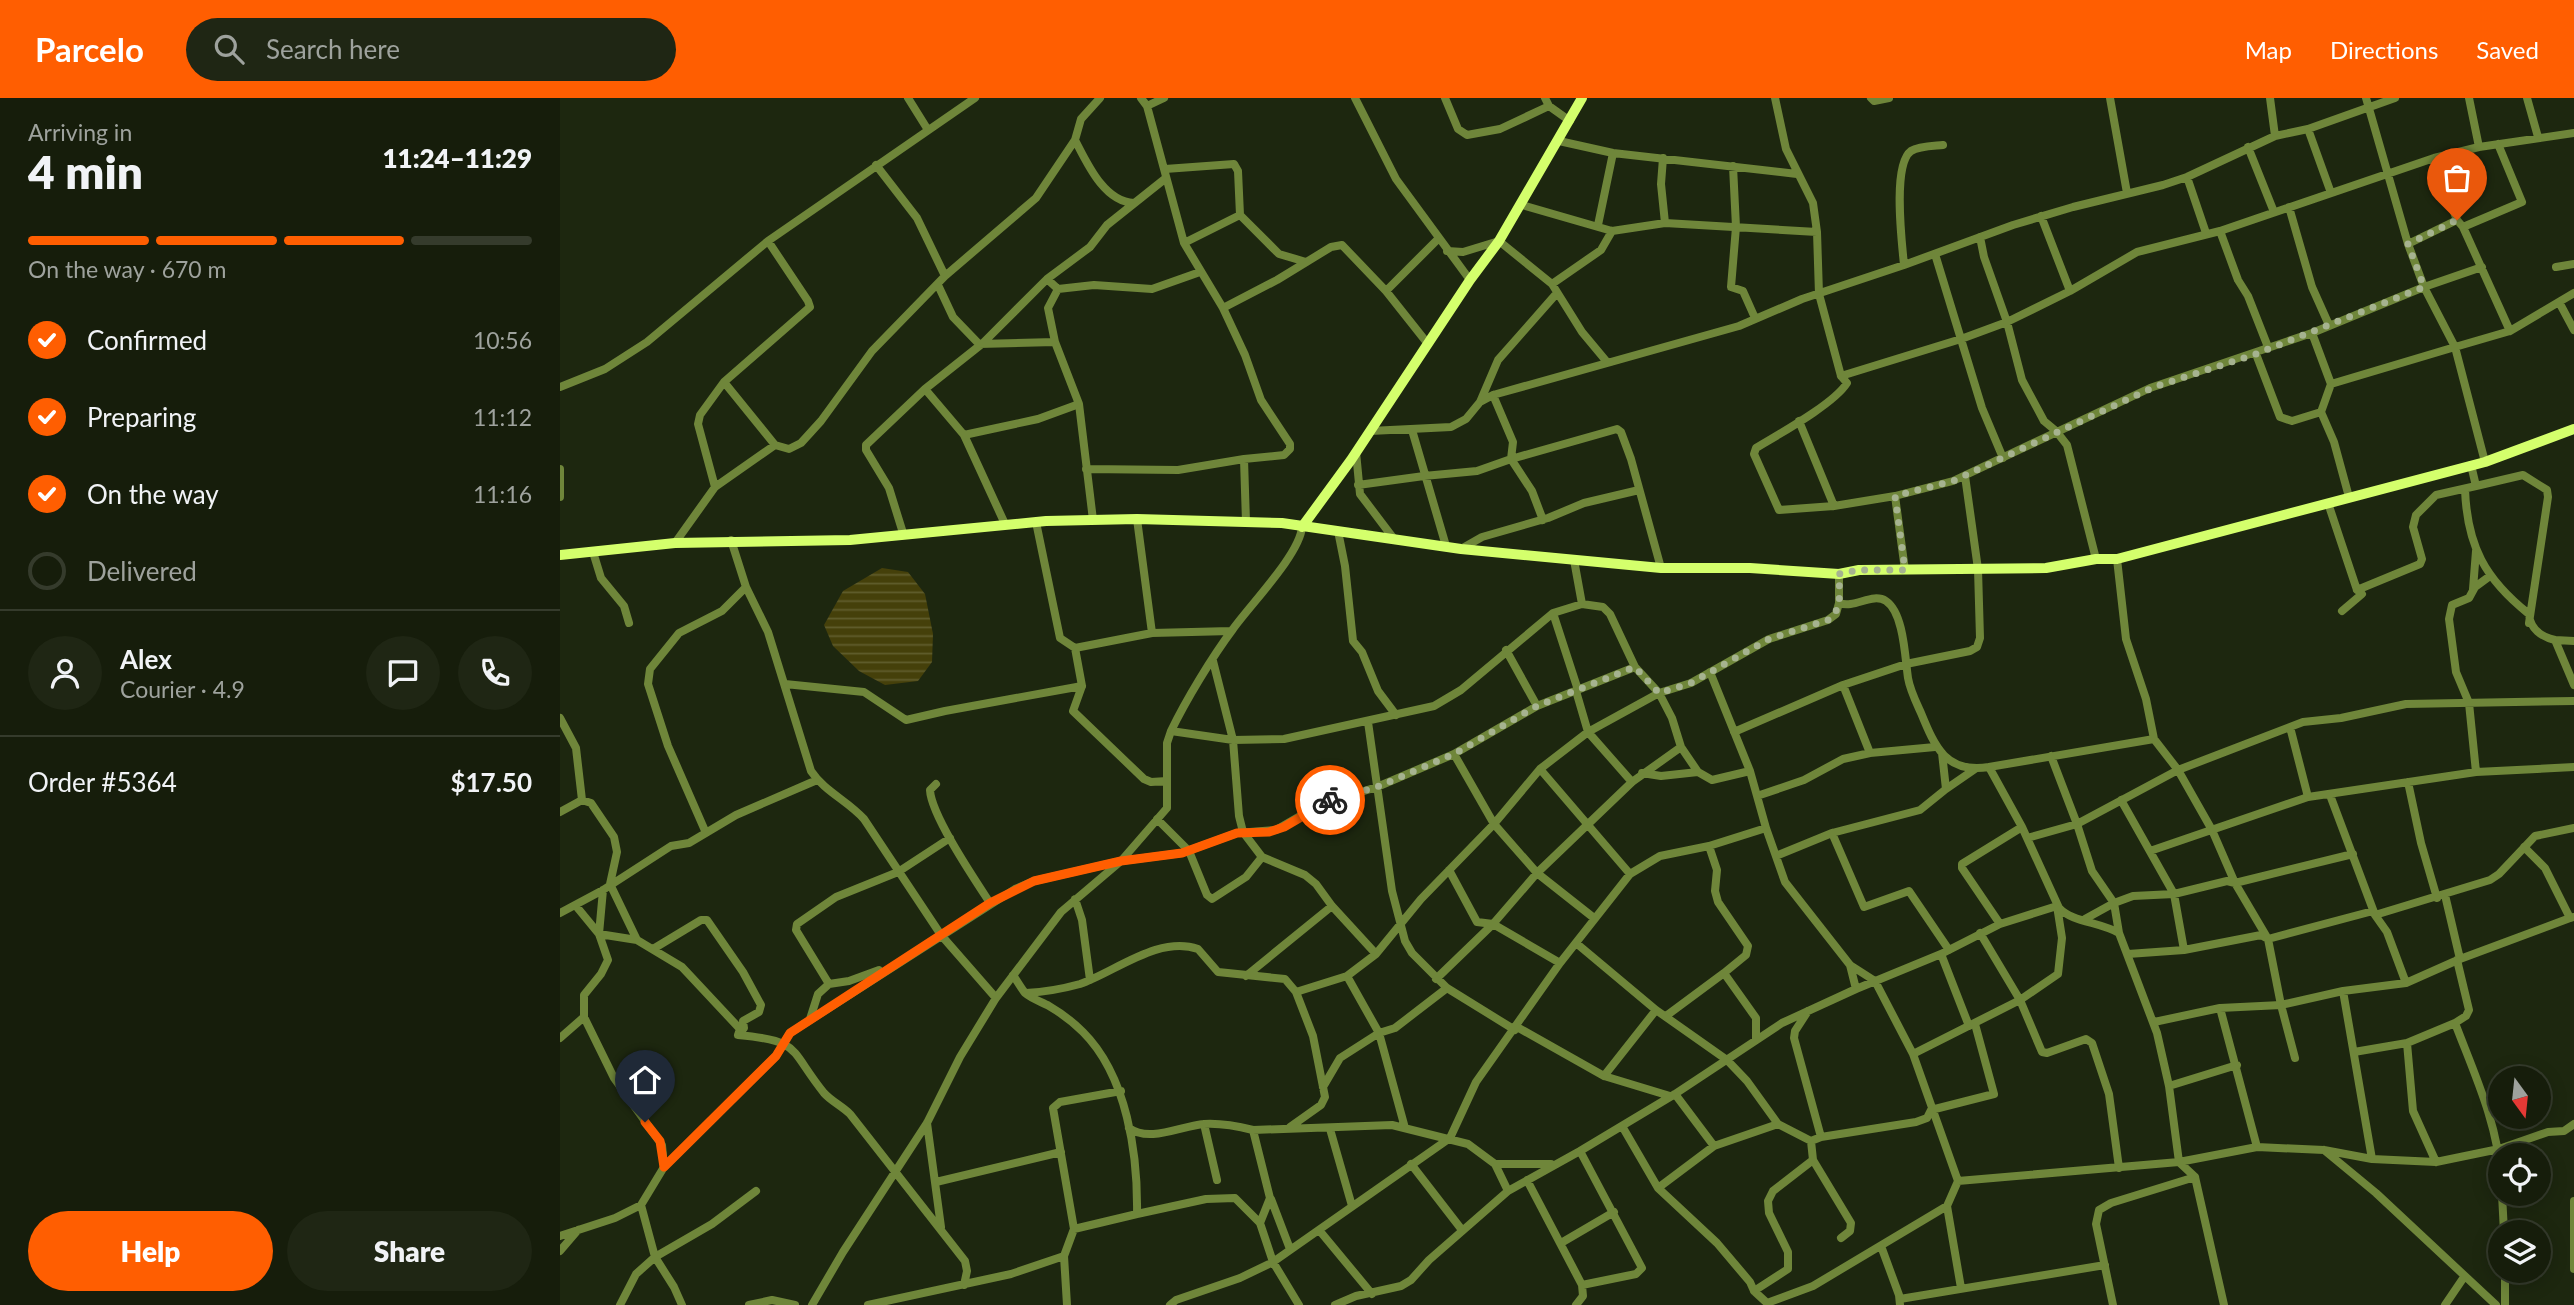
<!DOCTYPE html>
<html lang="en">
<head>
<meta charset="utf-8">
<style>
  body { margin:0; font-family:Lato,sans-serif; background:#1f2614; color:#f1f3f6; height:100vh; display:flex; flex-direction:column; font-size:26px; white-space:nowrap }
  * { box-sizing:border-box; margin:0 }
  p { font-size:23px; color:#9ea29d }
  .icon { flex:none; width:38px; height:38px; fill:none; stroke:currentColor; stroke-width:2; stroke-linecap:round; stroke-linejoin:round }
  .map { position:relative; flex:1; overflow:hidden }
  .panel { display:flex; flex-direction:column; background:#161d0b; width:560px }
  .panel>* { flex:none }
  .needle { width:46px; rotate:165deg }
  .controls { position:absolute; left:1928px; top:968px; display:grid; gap:14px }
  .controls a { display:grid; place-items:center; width:63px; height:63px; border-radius:50%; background:#161d0b; box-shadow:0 4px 18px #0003,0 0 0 2px #353b2c; font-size:35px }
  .pin { position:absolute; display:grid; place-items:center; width:60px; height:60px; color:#fff; margin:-72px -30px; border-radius:50% 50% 50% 0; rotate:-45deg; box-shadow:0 0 7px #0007 }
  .pin .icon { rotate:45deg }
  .courier { position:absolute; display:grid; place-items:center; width:70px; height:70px; margin:-35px; border:5px solid #ff5e01; border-radius:50%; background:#fff; color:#222; box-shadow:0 2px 9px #0007 }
  .headline em { font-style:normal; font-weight:800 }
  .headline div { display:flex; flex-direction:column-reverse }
  .headline { display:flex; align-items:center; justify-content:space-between; height:119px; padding:0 28px }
  h1 { font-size:46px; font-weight:800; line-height:52px }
  .bar { display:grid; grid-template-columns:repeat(4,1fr); gap:10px 7px; align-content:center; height:84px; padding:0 28px }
  .bar i { height:9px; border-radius:5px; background:#353b2c }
  .bar .current { background:#ff5e01 }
  .bar p { grid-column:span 4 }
  .line { display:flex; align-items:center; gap:18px; padding:0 28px; border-top:2px solid #353b2c }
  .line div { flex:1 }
  .round { display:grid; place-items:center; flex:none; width:74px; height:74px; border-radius:37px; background:#1f2614 }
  ol { padding:0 28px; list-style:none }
  li { display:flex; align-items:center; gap:21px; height:77px }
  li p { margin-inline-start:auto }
  li .icon { padding:7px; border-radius:50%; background:#ff5e01; color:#fff; stroke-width:4 }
  li:last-child { color:#9ea29d }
  li i { width:38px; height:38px; border:4px solid #353b2c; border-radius:50% }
  .action { display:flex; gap:14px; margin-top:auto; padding:14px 28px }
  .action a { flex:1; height:80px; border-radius:42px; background:#ff5e01; color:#fff; font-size:28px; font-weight:800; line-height:80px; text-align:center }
  .action a+a { background:#1f2614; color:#f1f3f6 }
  header { display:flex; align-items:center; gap:42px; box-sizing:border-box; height:98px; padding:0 35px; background:#ff5e01; color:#fff }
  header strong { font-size:33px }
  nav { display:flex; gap:38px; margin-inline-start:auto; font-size:24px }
  .search { width:490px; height:63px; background:#1f2614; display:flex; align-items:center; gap:18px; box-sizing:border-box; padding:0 24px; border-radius:38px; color:#9ea29d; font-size:26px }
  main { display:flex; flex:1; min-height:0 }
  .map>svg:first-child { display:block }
</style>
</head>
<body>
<header>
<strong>Parcelo</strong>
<div class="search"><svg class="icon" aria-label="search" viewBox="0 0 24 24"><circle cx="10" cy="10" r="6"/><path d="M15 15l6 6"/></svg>Search here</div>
<nav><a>Map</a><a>Directions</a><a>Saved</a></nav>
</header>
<main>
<section class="panel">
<div class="headline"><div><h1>4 min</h1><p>Arriving in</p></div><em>11:24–11:29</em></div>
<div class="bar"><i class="current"></i><i class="current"></i><i class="current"></i><i></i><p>On the way · 670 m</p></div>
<ol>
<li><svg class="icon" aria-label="check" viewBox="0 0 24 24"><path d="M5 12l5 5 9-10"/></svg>Confirmed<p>10:56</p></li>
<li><svg class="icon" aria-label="check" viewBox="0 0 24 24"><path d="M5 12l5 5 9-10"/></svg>Preparing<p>11:12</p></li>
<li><svg class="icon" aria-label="check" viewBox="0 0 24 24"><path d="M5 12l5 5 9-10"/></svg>On the way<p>11:16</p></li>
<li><i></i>Delivered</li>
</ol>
<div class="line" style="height:126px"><a class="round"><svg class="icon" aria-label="person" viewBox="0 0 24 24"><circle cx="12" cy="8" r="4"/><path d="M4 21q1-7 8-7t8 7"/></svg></a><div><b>Alex</b><p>Courier · 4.9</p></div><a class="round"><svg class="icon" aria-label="chat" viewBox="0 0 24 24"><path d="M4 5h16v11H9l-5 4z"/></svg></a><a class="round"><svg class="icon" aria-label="phone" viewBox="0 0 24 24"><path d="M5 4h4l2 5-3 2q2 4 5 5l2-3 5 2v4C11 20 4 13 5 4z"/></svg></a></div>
<div class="line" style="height:91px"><div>Order #5364</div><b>$17.50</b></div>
<div class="action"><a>Help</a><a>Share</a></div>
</section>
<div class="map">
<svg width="2014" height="1207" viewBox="0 0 2014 1207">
  <defs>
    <pattern id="water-rules" width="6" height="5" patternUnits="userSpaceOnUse" patternTransform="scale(1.75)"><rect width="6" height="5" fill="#45400a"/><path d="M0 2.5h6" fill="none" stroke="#605d2d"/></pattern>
  </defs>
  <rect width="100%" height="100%" fill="#1d270f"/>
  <path fill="url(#water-rules)" d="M322,470L348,474L365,496L373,536L372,564L358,583L325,587L299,573L273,548L264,527L283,493Z"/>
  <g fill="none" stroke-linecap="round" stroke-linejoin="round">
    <path stroke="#6f863a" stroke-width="8" d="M348,0L368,32
      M795,0L836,81L910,182
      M885,0L898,31L907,37L940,31L989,8
      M985,0L989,8L1010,23
      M1215,0L1226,51L1253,105L1257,134L1259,196L1281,278
      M1311,0L1314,3L1329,0
      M1550,0L1567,95
      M1710,0L1715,38
      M1909,0L1919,49
      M1967,0L1978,39
      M587,8L604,0
      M1748,31L1771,95
      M515,42C527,65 544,104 574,105
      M999,43L1053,55L1237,76
      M1938,46L1962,104L1903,129L1950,233
      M1688,49L1714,114
      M1103,60L1101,86L1105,125
      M1874,60L1897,122L1903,129
      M316,67L357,120L385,178
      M1173,68L1176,129L1171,189L1183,193L1195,220
      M605,71L674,66L678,73L680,117L719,156L746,164
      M1627,79L1646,135
      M962,107L1052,133L1105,125L1257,134
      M1729,109L1752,189L1769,227
      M1481,118L1510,193
      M1038,127L1053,55
      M1660,133L1678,182L1688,198L1708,249
      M1420,139L1424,159L1447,224L1462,282L1484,323L1496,333L1507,347L1536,461
      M624,145L680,117
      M1848,146L1897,122
      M887,153L903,154L939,143L992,186L1022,234L1047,264
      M1375,156L1422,310L1443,360
      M1344,167C1342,145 1332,67 1351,53C1359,48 1374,48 1383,47
      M1996,169L2014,166
      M992,186L1041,152L1052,133
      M378,187L393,219L419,246L495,244
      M498,191L534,187L592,191L640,174
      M826,193L878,141
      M1999,204L2014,232
      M663,210L717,182L771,149L782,147L826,193L868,246
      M1752,235L1864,189L1922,169
      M1696,256L1720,319L1732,323L1761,314L1774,344L1789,399
      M164,284L215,347
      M1771,286L1895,249L1864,189L1848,146L1806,0
      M0,289L45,271L87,244L208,143L415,0
      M365,291L404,337L445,426
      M920,304L938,262L997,195
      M519,306L533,422
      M1761,314L1771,286L1752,235L1590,290L1393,383L1335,398L1274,408L1219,412L1194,356L1196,350C1219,336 1274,306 1287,285L1281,278L1401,241L1447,224L1510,193L1577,154L1660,133L1874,60L1919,49L2014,35
      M1239,323L1274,408
      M852,332L886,448
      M810,333L891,329L906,321L920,304L933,297L1179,228L1242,201L1344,167L1453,127L1513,109L1603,87L1627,79L1715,38L1748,31L1835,0
      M404,337L478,321L519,306L495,244L488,210L498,191L487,181L530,149L547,127L606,80
      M796,354L800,396L834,441
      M684,361L686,424
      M1925,364L1895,249L1950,233L2014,195
      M1911,367L1916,388L1963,377L1987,392L1988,399L1969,525
      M0,371V399
      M526,371L618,372L684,361L724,357L730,351V346L701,302L685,257L663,210L624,145L587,8L581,0
      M798,387L864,378L917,373L951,361L953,344L933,297
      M155,389L138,326L140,317L164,284L250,209L248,203L208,143
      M1905,391C1907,448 1925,481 1969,516C1970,531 1982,539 1995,542
      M1335,398L1345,472
      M1768,405L1797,492
      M577,421L592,535
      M983,422L972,393L951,361L1057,331L1061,334L1071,361L1101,470
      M476,424L500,540L515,550L592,535L671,533
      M778,433L785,468L793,543L802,554L818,593L836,617
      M343,435L329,390L306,352V347L365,291L423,245L487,181
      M171,442L186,489L208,534L251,673C264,693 288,703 304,721L381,837L436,900
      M115,445L155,389L215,347L229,351L241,345L261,323L312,253L385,178L476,100L515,42L521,21L540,0
      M901,451L922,439L988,420L1024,405L1079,392
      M33,454L41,480L64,508L69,525
      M1557,461L1566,541L1586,601L1594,641L1618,672L1652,732L1675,785L1708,841L1721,907L1735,960
      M1014,462L1022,506L1043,509L1050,516L1075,569L1099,595L1112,620L1121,649L1138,674
      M1279,476V505C1295,511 1312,494 1326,503C1344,515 1345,560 1348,580C1350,592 1356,604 1361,615C1375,649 1386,676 1429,669L1462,729L1499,810C1512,824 1540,824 1559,835L1597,935L1609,988L1619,1064L1635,1079L1551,1105L1539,1112L1536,1126L1553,1207
      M1913,491L1916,453
      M1782,513L1802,496L1797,492L1860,466L1862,461L1853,429L1856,417L1876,397L1916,388
      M993,515L1018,592
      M2014,543L1995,542L2014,587
      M946,552L977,608
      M653,563L673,642L679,718L683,734L702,759L745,777L756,786L772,808L816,856
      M1150,574L1190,673L1206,730L1225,784L1290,867L1315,883L1353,956L1398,1083L1387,1108L1401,1190
      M225,586L304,594L346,622L385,613L522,588L515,550
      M1283,587L1310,655
      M522,588L513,613L584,681L591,684L607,683
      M1016,593L1028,634L1072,684
      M0,620L16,650L22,702L31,705L54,739L57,754L50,786L77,842L122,869L180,931L178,937
      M808,624L832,793L845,843L852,855L887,890L955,932
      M1730,629L1748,699
      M611,633L673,642L724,641L874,608L901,592L993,515L1022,506
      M1174,634L1283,587L1346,566L1410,553L1417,549L1420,540L1418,471L1405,378
      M894,656L934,726L977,775L1034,820
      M1491,658L1517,726L1532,773L1554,805L1559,835
      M1429,669L1594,641
      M980,671L1070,776
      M1916,674L1909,605L1896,574L1889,521L1892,507L1909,500L1915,489L1930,478
      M1082,675L1101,678L1138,674L1152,682L1190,673
      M1848,684L1861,745L1877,800
      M376,686L370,692C371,717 415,782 430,805
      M1386,691L1415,671
      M1770,697L1815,817L1827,834L1846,885
      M1197,698L1244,682L1283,661L1310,655L1375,649
      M1561,702L1614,796L1624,852
      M0,714L22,702
      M597,721L629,753L647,797L652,801L686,779L702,759
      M146,735L108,648L88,586L90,571L119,535L162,513L186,489
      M1272,735L1304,809L1349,793L1389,852
      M1467,740L1517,726L1618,672L1743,624L1781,620L1846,606L2014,603
      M1149,748L1157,772L1155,793L1158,804L1188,848L1186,857L1164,875L1196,920V942
      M1964,749L1985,770L2010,820L2014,819
      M1590,753L1748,699L1916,674L2014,669
      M1216,758L1272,735L1360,712L1386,691L1382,655
      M889,772L917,824L933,826L1000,865
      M43,792L39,836L48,862L41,876L24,897V919L54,980L102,1047L104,1069L81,1107L95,1159L114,1189L122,1207
      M1885,797L1900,861
      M515,801L522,822L530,882
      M16,808L39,836L77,842
      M0,815L43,792L111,748L129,745L176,717L257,682
      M1525,821L1554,805L1573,798L1614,796L1667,783L1675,785L1793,756
      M1440,826L1402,770V766L1462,729
      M1420,835L1460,902L1482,954L1487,955L1526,941L1532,945L1549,996L1559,1070
      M1016,845L1096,912L1167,962L1187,983L1218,1026L1251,1043L1253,1062L1291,1125L1290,1133L1281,1140
      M93,851L141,822H147L183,874L201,907L199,914L183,923L184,930L180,935
      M1381,856L1409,928
      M1568,856L1624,852L1701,837L1708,841L1813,813L1815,817L1930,782L1939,776L1975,738L2014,730
      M1290,867L1296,891
      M453,877C457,883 461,890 465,895C472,901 482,904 489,908C501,915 513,924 523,934C567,978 578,1056 577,1116L514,1131
      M686,878L772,808
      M787,878L819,935L845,1030
      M876,881L933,826L977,775L1072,684L1121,649
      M269,886L289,883L319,872
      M1783,893L1812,1061
      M466,895C484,894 502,891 520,886C555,874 599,837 638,851L658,874L725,881L736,894L787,878L816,856L861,801L934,726L980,671L1028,634L1099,595L1131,585L1209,541L1268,522L1276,516L1279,505
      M1660,910L1697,1049
      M1248,913L1235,933L1234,940L1261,1039
      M1106,918L1164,875
      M250,921L258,896L269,886L236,832L237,826L276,799L338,774L390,740
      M1594,924L1660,910L1721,907L1783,893L1846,885L1900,861L2010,820
      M1895,925L1906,918L1909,912L1897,862
      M957,929L1044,978L1110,998
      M178,937C242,943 228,950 264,995C271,1003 282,1008 290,1016L405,1163L407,1173L404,1187
      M0,940L24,919
      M1847,945L1853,1013L1876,1064
      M1794,954L1847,945L1895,925C1914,975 1938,1026 1941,1080
      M1353,956L1460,902L1498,876L1502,840L1497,808
      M1044,978L1096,912
      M1609,988L1677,967
      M763,989L780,960L819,935L835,930L887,890
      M1115,996L1154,1048L1218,1026
      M367,1025L381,1129
      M644,1026L657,1082
      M1062,1028L1098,1090L1157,1145L1190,1184L1194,1193L1207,1205L1253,1188L1387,1108
      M730,1029L761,1007L765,999L753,938L736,894
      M569,1030C589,1045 621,1028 644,1026C660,1025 677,1028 693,1032L832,1027L908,1046L935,1066H991
      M770,1031L792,1108
      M693,1032L710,1100L700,1125
      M1251,1043L1261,1039L1356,1024L1367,1020L1371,1012L1434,996L1415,926
      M1764,1052L1816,1095L1936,1207
      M1020,1053L1082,1170L1076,1176L1022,1187
      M851,1066L902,1132
      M935,1066L948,1093
      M104,1069L216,958L230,935L455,791L474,783L561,763L622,755L677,735L716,732L759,707L817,689L894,656L977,608L1075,569
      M1635,1079L1664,1207
      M967,1082L1022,1187L1023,1198L1016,1207
      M1398,1083L1619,1064L1697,1049L1764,1052L1812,1061L1876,1064L1939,1051L1988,1034L2004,1033L2014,1026
      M376,1084L501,1054
      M1098,1090L1154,1048
      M1942,1096L1944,1134
      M711,1101L730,1151
      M2014,1103V1171
      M577,1116L646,1101L675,1100L700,1125L713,1164L739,1207
      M759,1132L812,1196
      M0,1138L55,1120L81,1107
      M1001,1145L1054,1114
      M1321,1148L1339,1197L1340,1207
      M0,1153L18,1132
      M1945,1172V1207
      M1194,1193L1228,1171V1154L1209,1115L1208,1103L1213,1093L1253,1062
      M1340,1201L1545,1167
      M60,1207L76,1176L95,1159L152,1126L196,1093
      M189,1207L212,1202L235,1207
      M252,1207L283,1154L367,1025L400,959L436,900L501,814L561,763L607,710V645L611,633C626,602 652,559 673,531C690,507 740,456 742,429
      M308,1207L451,1176L504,1158
      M507,1207L504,1158L514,1131L493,1010L500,1004L561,993
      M610,1207L616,1202L680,1180L713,1164L890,1040L916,984L1000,865L1070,776L1100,758L1149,748L1206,730
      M775,1207L796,1198L841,1188L851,1182L869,1162L948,1093L1020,1053L1115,996L1222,925L1296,891L1381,856L1440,826L1497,808L1499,810
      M1885,1207L1904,1179"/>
    <path stroke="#d4ff6c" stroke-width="10" d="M742,429L791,362L910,182L939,143L1022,0
      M0,457L115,445L290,442L486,423L577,421L722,425L901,451L1101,470H1190L1279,476L1299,472L1486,470L1536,461H1557L1925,364L2014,331"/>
  </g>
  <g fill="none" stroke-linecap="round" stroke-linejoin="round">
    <path stroke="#a6b390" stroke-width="7" stroke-dasharray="0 12.6" d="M770,702L817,689L894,656L977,608L1075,569L1099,595L1131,585L1209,541L1268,522C1283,512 1279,493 1279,476L1299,472H1345L1335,398L1393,383L1594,289L1696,256L1864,189L1848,146L1897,122"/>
    <path stroke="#ff5e01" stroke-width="9" d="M85,1024L100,1043L104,1069L216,958L230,935L430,805L474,783L561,763L622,755L677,735L709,734L724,729L770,702"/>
  </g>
</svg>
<div class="controls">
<a><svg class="needle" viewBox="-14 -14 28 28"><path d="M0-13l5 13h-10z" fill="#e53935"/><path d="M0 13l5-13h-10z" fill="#9ea29d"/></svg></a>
<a><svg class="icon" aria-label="locate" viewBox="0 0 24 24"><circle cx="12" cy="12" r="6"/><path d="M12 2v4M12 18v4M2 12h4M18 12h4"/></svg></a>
<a><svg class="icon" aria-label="layers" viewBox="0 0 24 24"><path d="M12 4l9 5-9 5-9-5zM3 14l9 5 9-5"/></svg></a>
</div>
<div class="pin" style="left:1897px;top:122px;background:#ea580c"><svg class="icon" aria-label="bag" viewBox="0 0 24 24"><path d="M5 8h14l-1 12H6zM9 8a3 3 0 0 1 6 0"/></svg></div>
<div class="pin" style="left:85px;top:1024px;background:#1f2937"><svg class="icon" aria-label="home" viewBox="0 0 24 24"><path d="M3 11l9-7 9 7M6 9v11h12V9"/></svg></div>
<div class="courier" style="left:770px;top:702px"><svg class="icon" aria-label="bike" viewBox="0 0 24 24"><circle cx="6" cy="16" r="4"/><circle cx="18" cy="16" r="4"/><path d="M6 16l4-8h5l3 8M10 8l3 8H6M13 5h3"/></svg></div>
</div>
</main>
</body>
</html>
